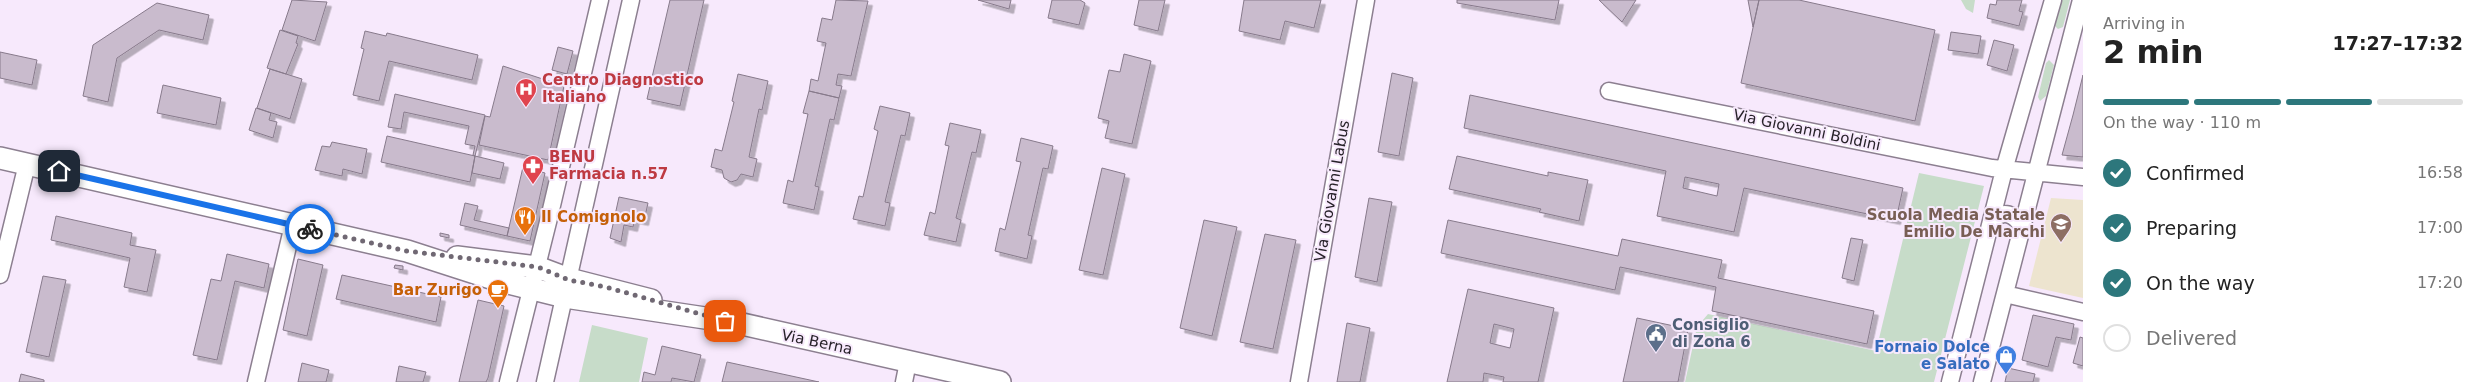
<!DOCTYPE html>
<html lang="en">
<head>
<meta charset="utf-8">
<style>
  body { margin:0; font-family:"DejaVu Sans",sans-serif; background:#f6f6f6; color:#222; height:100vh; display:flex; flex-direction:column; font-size:19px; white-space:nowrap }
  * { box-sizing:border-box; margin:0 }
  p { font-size:16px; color:#767676 }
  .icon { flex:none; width:28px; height:28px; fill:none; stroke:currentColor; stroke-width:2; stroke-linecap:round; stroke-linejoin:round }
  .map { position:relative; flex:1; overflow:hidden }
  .drawer { display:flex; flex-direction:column; background:#fff; width:400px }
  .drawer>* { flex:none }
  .pin { position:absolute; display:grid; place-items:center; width:42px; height:42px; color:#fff; margin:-21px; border-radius:10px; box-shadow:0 2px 8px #0006 }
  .courier { position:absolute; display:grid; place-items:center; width:50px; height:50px; margin:-25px; border:4px solid #1a73e8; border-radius:50%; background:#fff; color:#222; box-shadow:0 1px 6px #0007 }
  .overview em { font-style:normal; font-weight:700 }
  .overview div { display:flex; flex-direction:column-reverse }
  .overview { display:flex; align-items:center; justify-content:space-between; height:85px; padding:0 20px }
  h1 { font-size:32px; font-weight:700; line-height:38px }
  .bar { display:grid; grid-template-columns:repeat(4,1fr); gap:8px 5px; align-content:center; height:60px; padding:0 20px }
  .bar i { height:6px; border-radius:4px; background:#e0e0e0 }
  .bar .on { background:#2d777c }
  .bar p { grid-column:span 4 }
  ol { padding:0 20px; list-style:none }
  li { display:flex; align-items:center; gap:15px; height:55px }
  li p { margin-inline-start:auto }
  li .icon { padding:5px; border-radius:50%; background:#2d777c; color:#fff; stroke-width:4 }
  li:last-child { color:#767676 }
  li i { width:28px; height:28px; border:2px solid #e0e0e0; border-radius:50% }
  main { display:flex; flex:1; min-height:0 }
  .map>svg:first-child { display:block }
</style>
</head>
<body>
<main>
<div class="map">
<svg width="2083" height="382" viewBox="0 0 2083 382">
  <defs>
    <filter id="shadow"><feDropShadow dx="4.5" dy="4.5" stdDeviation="0" flood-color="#0004"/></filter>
  </defs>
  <rect width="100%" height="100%" fill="#f7e9fc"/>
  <path fill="#ede4cf" d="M2051,198L2083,200V298L2029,286Z"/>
  <path fill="#c7dcc9" d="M1961,0H1975L1973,13L1966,9Z
    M2062,0H2070L2063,27L2058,29L2055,26Z
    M2049,60L2054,65L2046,96L2040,101L2038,97L2046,63Z
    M1919,173L1984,186L1934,382H1685L1697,327L1708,314L1876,351Z
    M592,325L648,338L639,382H579Z"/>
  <path fill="#c9bbcd" stroke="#877a8b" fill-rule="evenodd" filter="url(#shadow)" d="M292,0L327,2L315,41L282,30Z
    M670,0H704L680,106L647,99Z
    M836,0L868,1L851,76L838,74L836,85L842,86L839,98L809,91L811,79L818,81L826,43L817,41L822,18L832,20Z
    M978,0H1011L1009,9Z
    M1052,0H1080L1085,3L1079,25L1048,18Z
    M1139,0H1165L1158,31L1134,25Z
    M1244,0H1321L1314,28L1285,21L1280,40L1239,31Z
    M1457,0H1559L1555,20L1457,3Z
    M1599,0H1636L1622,22Z
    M1748,0H1759L1753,27Z
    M1759,0H1799L1935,30L1915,121L1741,83Z
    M1997,0H2022L2019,11L2023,12L2019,26L1987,18L1990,4L1996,5Z
    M157,3L209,15L203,40L159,30L117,58L108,102L83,96L93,45Z
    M280,30L298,36L296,43L298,44L286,74L267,68Z
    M365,31L386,36L387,33L478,55L472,80L389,61L379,101L353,95L364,49L361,48Z
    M1951,32L1981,36L1978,54L1948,50Z
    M1994,40L2014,45L2007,71L1987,65Z
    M558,47L573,51L567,74L552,70Z
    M0,52L37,60L32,85L0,78Z
    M1124,54L1151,61L1132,144L1105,138L1109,121L1098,118L1109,70L1120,72Z
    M503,66L564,86L548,160L479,145L485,116L490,117Z
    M270,69L302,79L290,119L257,108Z
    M1392,73L1413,78L1399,156L1378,152Z
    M738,74L768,81L762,110L759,109L749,157L757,159L753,177L741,174L737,180L731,182L724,178L722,170L711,167L715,149L722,151L734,102L732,101Z
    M2083,75V157L2062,155L2073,115Z
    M163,85L221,98L216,125L157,113Z
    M809,91L839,98L834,120L830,119L815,186L819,187L814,210L783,203L788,180L793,182L808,114L803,113Z
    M395,94L485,115L475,156L473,155L475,146L465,144L469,126L404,112L401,129L388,127Z
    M1470,95L1903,188L1896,220L1744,188L1734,232L1657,216L1666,171L1464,128ZM1685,177L1719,184L1717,196L1683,188Z
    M880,106L910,113L905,136L901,135L885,202L890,203L885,226L853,219L859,196L863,197L878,131L874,129Z
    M256,108L271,113L269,120L277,122L273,138L249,130Z
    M950,123L981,130L976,153L972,152L956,218L961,220L956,242L924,235L930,212L935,214L949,146L945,145Z
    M387,136L475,156L470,182L381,162Z
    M1021,138L1053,146L1048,169L1043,168L1028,235L1032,236L1027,259L995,251L1000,228L1005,230L1021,162L1016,161Z
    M332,142L367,149L362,174L343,169L342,176L315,170L322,146L330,147Z
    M475,156L504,163L500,179L472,173Z
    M1457,156L1548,176V172L1588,180L1579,221L1539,212L1541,209L1449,189Z
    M523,167L545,173L530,241L507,236Z
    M1102,168L1125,174L1103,275L1079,270Z
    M619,197L648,203L644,221L635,219L633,227L624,225L621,242L610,238Z
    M1369,198L1392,202L1377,282L1355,277Z
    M465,203L478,206L474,220L509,228L507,236L460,225Z
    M56,216L132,233L130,245L156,250L147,292L124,287L130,258L51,240Z
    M1204,220L1237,227L1212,336L1180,328Z
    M1448,220L1618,256L1622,239L1722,260L1718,278L1874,311L1867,344L1712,311L1716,287L1620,267L1615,290L1441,253Z
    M440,233L449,235V238L440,236Z
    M1265,234L1296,240L1273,349L1240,342Z
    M1851,238L1863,240L1854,281L1842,278Z
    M227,254L269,264L264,288L235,281L217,360L193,355L211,279L221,281Z
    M298,259L323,265L307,336L283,330Z
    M395,265L403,266V270L394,268Z
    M342,275L441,297L436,322L336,299Z
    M43,276L66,280L49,357L26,352Z
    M1468,289L1554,308L1538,382H1503L1504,377L1484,373L1483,382H1447ZM1494,324L1514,329L1510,348L1490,343Z
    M478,300L504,306L488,378L486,382H459Z
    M2033,315L2074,324L2071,340L2056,337L2048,367L2022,360Z
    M1637,318L1688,329L1678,382H1623Z
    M1347,323L1370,328L1360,382H1337Z
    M2080,337L2083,338V366L2073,363Z
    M662,346L701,355L694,382L672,378L671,382H642L644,372L655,375Z
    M727,362L819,382H722Z
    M302,363L329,370L326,382H298Z
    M399,366L426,372L423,382H396Z
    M2008,368L2035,374L2033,382H2005Z
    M21,374L44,380V382H19Z"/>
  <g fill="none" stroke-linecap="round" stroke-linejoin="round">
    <g stroke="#8c7f90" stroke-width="19">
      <path id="minor" d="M1609,91L1992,168L2083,177
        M1993,219C2004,210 2014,214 2021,225
        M0,275L27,164
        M2005,294L2083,312
        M256,382L293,225
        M508,382L550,214L600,0
        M545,382L631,0
        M904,382L908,362
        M1299,382L1366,0
        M1950,382L2004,170L2053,0
        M1982,382L2081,0"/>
    </g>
    <g stroke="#8c7f90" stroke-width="24">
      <path id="major" d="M0,158L407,251L500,281L565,297L725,321
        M457,257L537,267L569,279L651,300
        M711,317L1000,382"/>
    </g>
    <use href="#minor" stroke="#fff" stroke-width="16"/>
    <use href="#major" stroke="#fff" stroke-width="21"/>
  </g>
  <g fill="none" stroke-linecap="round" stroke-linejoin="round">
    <path stroke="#706873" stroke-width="5" stroke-dasharray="0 9" d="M310,229L407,251L538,267L569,280L606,287L725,321"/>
    <path stroke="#1a73e8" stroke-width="6" d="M59,171L310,229"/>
  </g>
  <defs>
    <g id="hospital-pin" transform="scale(1.125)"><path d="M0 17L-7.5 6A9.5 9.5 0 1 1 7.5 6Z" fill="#e0444e" stroke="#f7e9fc"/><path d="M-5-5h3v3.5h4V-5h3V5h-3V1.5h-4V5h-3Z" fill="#fff"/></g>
    <g id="pharmacy-pin" transform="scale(1.125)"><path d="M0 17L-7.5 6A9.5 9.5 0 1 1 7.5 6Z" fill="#e0444e" stroke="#f7e9fc"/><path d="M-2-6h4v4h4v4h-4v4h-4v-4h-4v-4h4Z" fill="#fff"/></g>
    <g id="restaurant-pin" transform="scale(1.125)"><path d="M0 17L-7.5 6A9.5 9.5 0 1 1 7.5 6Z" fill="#e8710a" stroke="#f7e9fc"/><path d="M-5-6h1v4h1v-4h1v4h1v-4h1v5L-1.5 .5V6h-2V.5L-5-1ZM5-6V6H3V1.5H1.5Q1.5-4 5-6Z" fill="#fff"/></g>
    <g id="school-pin" transform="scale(1.125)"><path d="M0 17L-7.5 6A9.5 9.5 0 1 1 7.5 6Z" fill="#8d6e63" stroke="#f7e9fc"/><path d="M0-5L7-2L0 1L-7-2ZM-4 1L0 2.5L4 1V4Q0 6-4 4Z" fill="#fff"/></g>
    <g id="cafe-pin" transform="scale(1.125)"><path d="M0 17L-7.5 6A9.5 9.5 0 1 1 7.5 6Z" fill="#e8710a" stroke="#f7e9fc"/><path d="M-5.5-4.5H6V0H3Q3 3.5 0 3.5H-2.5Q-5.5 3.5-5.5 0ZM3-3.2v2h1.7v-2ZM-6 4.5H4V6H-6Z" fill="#fff"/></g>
    <g id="civic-pin" transform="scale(1.125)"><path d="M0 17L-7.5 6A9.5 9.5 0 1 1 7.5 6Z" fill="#5c6f8a" stroke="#f7e9fc"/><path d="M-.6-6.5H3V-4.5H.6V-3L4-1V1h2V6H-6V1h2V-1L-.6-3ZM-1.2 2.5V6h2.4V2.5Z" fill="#fff"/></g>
    <g id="shop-pin" transform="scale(1.125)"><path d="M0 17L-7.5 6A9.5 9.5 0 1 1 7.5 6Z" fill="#3f7fe0" stroke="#f7e9fc"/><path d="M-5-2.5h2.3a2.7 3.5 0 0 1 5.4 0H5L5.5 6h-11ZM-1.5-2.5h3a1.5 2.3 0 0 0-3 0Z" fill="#fff"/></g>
  </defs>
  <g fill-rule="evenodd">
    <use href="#hospital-pin" x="526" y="89"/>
    <use href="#pharmacy-pin" x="533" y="166"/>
    <use href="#restaurant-pin" x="525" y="217"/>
    <use href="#school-pin" x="2061" y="224"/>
    <use href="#cafe-pin" x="498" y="290"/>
    <use href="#civic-pin" x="1656" y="334"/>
    <use href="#shop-pin" x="2006" y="356"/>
  </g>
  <g text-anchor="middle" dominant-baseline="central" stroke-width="4" stroke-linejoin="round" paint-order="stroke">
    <g font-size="15" font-weight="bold" fill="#be3a42" stroke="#f7e9fc" text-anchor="start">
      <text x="542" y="80">Centro Diagnostico<tspan x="542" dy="17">Italiano</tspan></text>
      <text x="549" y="157">BENU<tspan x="549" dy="17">Farmacia n.57</tspan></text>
    </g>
    <g font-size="15" fill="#272229" stroke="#f7e9fc">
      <text transform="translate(1807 130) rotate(12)">Via Giovanni Boldini</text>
      <text transform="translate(1332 191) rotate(-80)">Via Giovanni Labus</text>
      <text transform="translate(817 342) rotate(12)">Via Berna</text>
    </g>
    <g font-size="15" font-weight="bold" fill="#785e54" stroke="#f7e9fc" text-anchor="end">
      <text x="2045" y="215">Scuola Media Statale<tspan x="2045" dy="17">Emilio De Marchi</tspan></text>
    </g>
    <g font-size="15" font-weight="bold" fill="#c56008" stroke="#f7e9fc" text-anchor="start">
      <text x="541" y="217">Il Comignolo</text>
      <text x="482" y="290" text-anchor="end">Bar Zurigo</text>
    </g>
    <g font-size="15" font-weight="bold" fill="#4e5e75" stroke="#f7e9fc" text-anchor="start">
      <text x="1672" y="325">Consiglio<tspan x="1672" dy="17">di Zona 6</tspan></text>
    </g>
    <g font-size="15" font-weight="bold" fill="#366cbe" stroke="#f7e9fc" text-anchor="end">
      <text x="1990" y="347">Fornaio Dolce<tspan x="1990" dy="17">e Salato</tspan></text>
    </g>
  </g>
</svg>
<div class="pin" style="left:725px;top:321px;background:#ea580c"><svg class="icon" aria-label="bag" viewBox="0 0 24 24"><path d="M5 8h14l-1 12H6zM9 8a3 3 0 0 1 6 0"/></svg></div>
<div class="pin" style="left:59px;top:171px;background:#1f2937"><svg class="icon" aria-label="home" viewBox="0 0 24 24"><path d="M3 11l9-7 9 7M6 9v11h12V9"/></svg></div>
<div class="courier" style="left:310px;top:229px"><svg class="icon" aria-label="bike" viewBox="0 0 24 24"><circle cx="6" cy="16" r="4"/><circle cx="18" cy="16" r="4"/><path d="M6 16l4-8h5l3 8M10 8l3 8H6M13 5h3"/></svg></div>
</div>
<section class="drawer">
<div class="overview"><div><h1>2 min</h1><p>Arriving in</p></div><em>17:27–17:32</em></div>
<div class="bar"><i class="on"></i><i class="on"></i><i class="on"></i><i></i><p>On the way · 110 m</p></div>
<ol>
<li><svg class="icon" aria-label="check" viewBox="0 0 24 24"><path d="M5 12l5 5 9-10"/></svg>Confirmed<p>16:58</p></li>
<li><svg class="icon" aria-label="check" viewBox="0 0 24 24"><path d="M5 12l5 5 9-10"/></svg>Preparing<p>17:00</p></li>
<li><svg class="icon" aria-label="check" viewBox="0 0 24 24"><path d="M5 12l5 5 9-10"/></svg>On the way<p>17:20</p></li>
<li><i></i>Delivered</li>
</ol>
</section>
</main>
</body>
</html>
